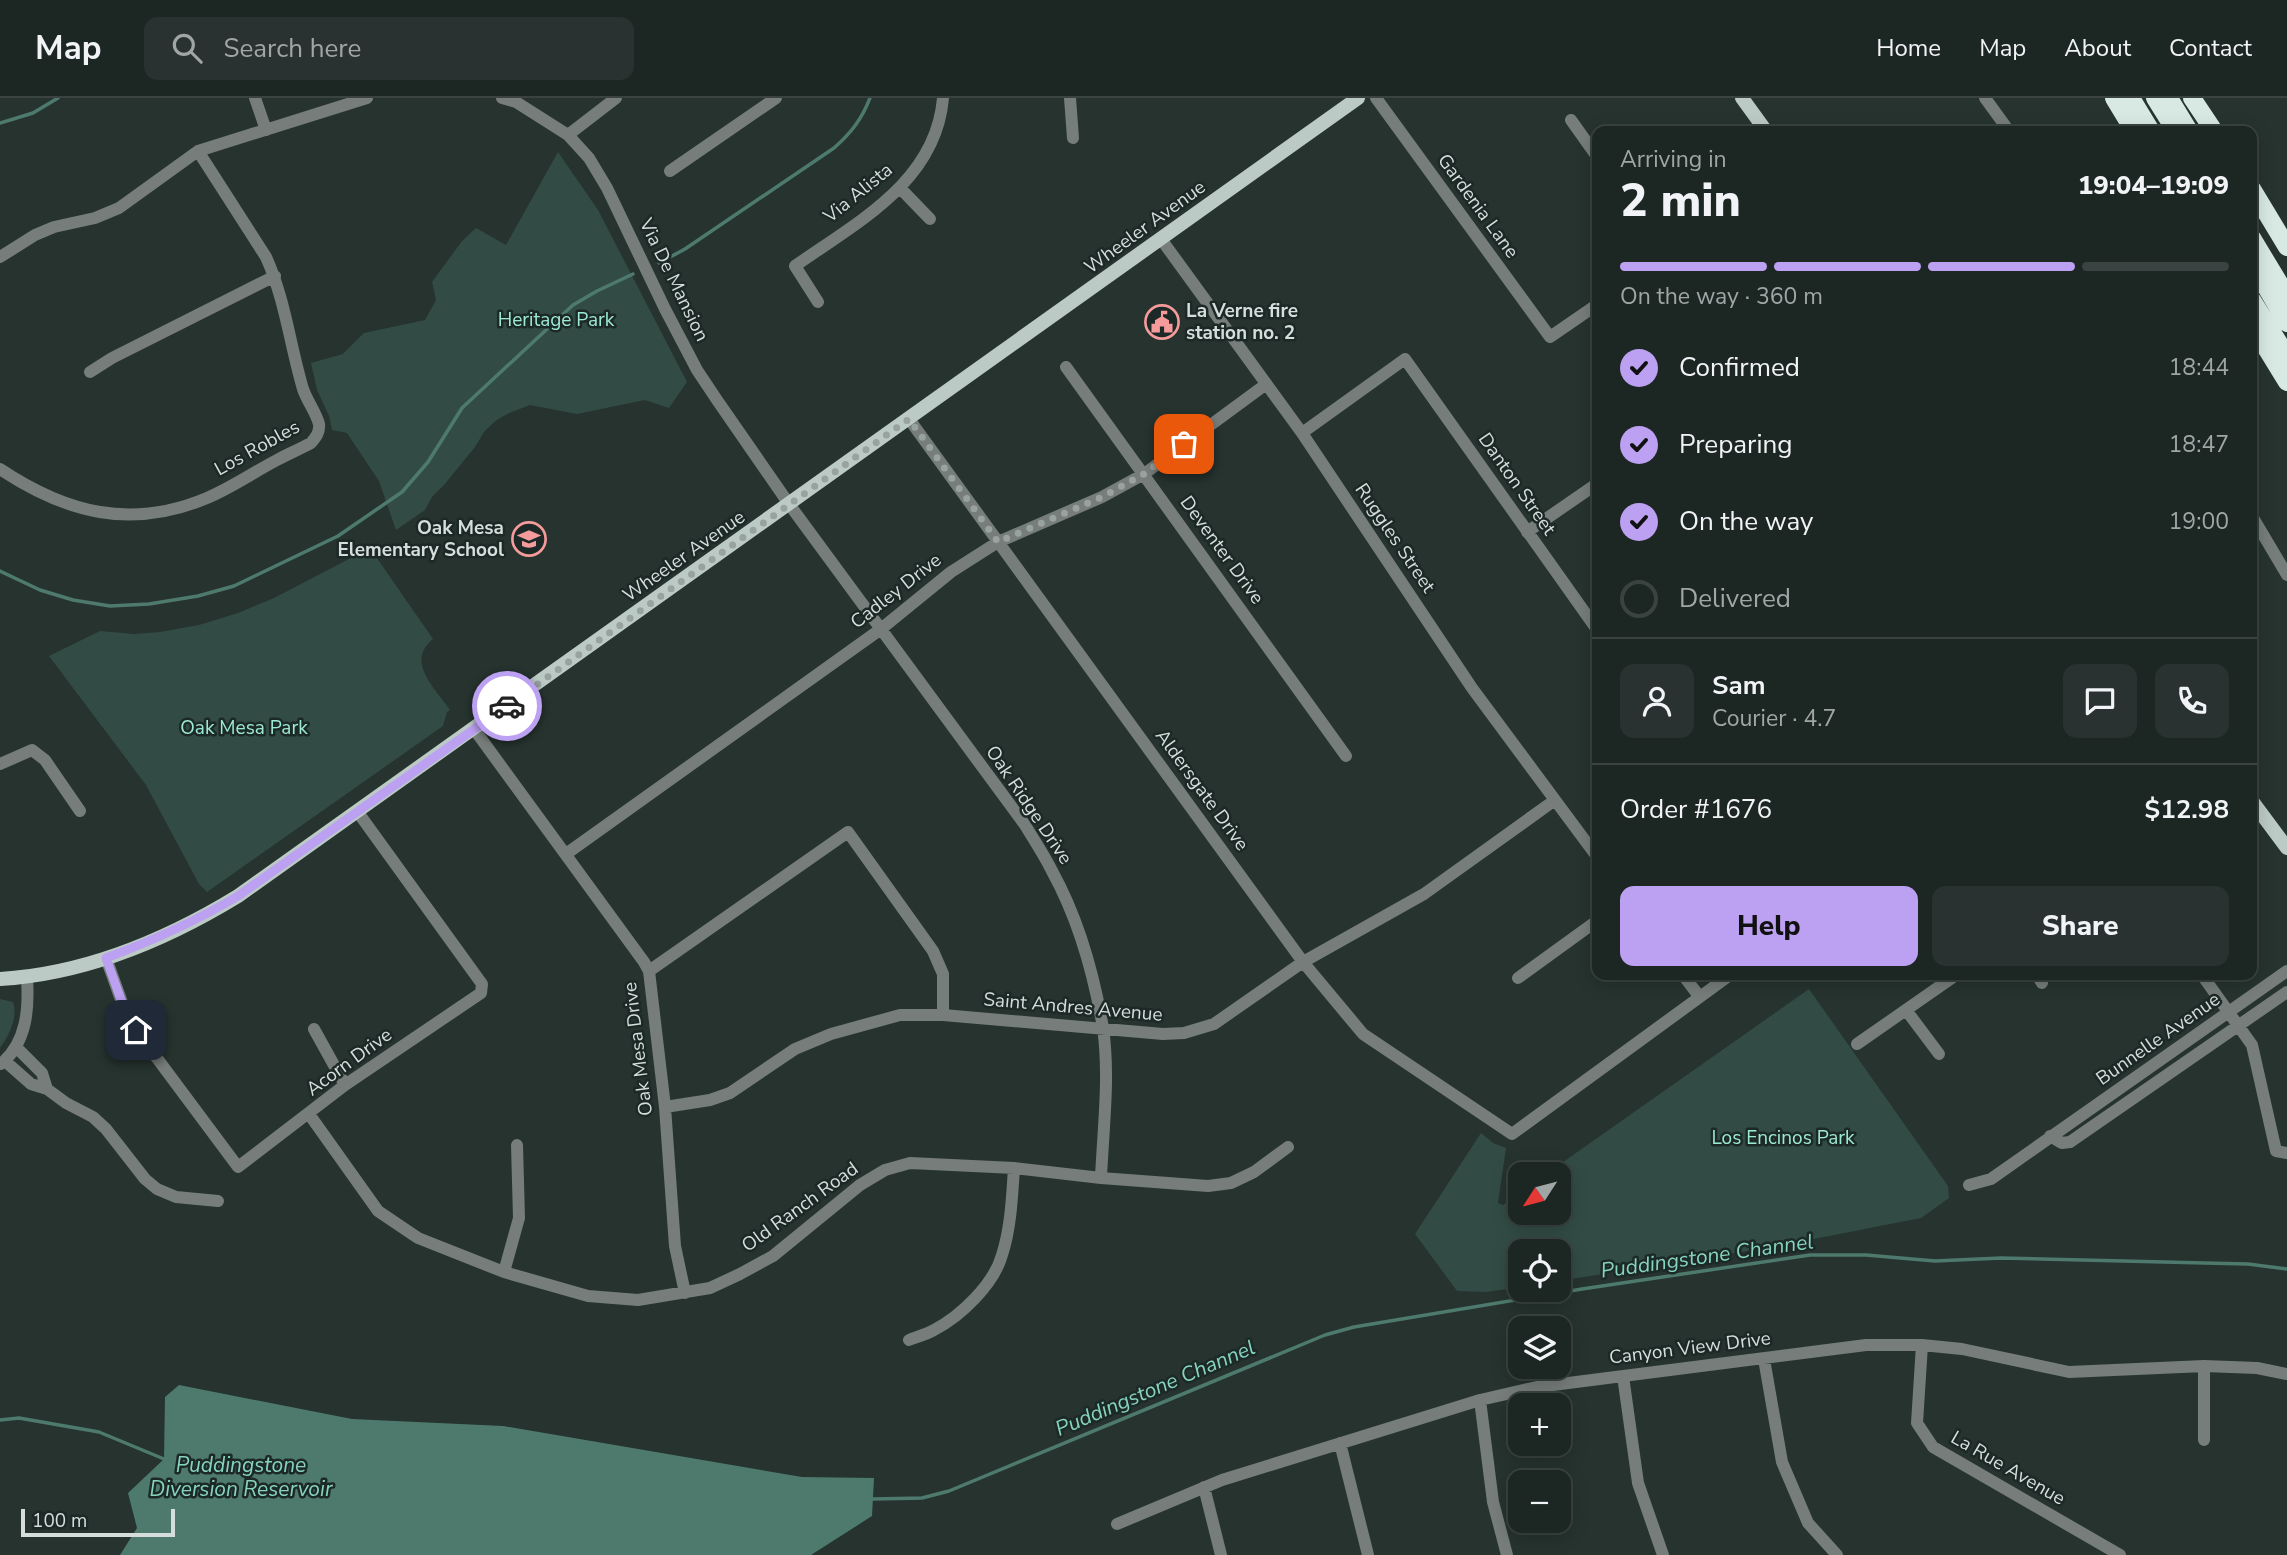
<!DOCTYPE html>
<html lang="en">
<head>
<meta charset="utf-8">
<style>
  body { margin:0; font-family:"Nunito Sans",sans-serif; background:#293230; color:#f1f3f6; height:100vh; display:flex; flex-direction:column; font-size:26px; white-space:nowrap }
  * { box-sizing:border-box; margin:0 }
  p { font-size:23px; color:#a0a5a6 }
  .icon { flex:none; width:38px; height:38px; fill:none; stroke:currentColor; stroke-width:2; stroke-linecap:round; stroke-linejoin:round }
  .map { position:relative; flex:1; overflow:hidden }
  .panel { position:absolute; left:1592px; top:28px; width:665px; height:854px; display:flex; flex-direction:column; background:#1c2623; border-radius:14px; box-shadow:0 4px 18px #0003,0 0 0 2px #3a4341 }
  .panel>* { flex:none }
  .needle { width:46px; rotate:234deg }
  .fabs { position:absolute; left:1508px; top:1064px; display:grid; gap:14px }
  .fabs a { display:grid; place-items:center; width:63px; height:63px; border-radius:14px; background:#1c2623; box-shadow:0 4px 18px #0003,0 0 0 2px #3a4341; font-size:35px }
  .scale { position:absolute; left:21px; bottom:18px; width:154px; box-sizing:border-box; padding-left:7px; border:4px solid #d6dedc; border-top:0; font-size:19px; line-height:24px; white-space:nowrap; color:#d6dedc; -webkit-text-stroke:5px #1c2926; paint-order:stroke }
  .pin { position:absolute; display:grid; place-items:center; width:60px; height:60px; color:#fff; margin:-30px; border-radius:14px; box-shadow:0 4px 10px #0006 }
  .courier { position:absolute; display:grid; place-items:center; width:70px; height:70px; margin:-35px; border:5px solid #bca0f2; border-radius:50%; background:#fff; color:#222; box-shadow:0 2px 9px #0007 }
  .head em { font-style:normal; font-weight:800 }
  .head div { display:flex; flex-direction:column-reverse }
  .head { display:flex; align-items:center; justify-content:space-between; height:119px; padding:0 28px }
  h1 { font-size:46px; font-weight:800; line-height:52px }
  .bar { display:grid; grid-template-columns:repeat(4,1fr); gap:10px 7px; align-content:center; height:84px; padding:0 28px }
  .bar i { height:9px; border-radius:5px; background:#3a4341 }
  .bar .selected { background:#bca0f2 }
  .bar p { grid-column:span 4 }
  .line { display:flex; align-items:center; gap:18px; padding:0 28px; border-top:2px solid #3a4341 }
  .line div { flex:1 }
  .round { display:grid; place-items:center; flex:none; width:74px; height:74px; border-radius:14px; background:#293230 }
  ol { padding:0 28px; list-style:none }
  li { display:flex; align-items:center; gap:21px; height:77px }
  li p { margin-inline-start:auto }
  li .icon { padding:7px; border-radius:50%; background:#bca0f2; color:#111; stroke-width:4 }
  li:last-child { color:#a0a5a6 }
  li i { width:38px; height:38px; border:4px solid #3a4341; border-radius:50% }
  .cta { display:flex; gap:14px; margin-top:auto; padding:14px 28px }
  .cta a { flex:1; height:80px; border-radius:14px; background:#bca0f2; color:#111; font-size:28px; font-weight:800; line-height:80px; text-align:center }
  .cta a+a { background:#293230; color:#f1f3f6 }
  header { display:flex; align-items:center; gap:42px; box-sizing:border-box; height:98px; padding:0 35px; background:#1c2623; border-bottom:2px solid #3a4341 }
  header strong { font-size:33px }
  nav { display:flex; gap:38px; margin-inline-start:auto; font-size:24px }
  .search { width:490px; height:63px; background:#293230; display:flex; align-items:center; gap:18px; box-sizing:border-box; padding:0 24px; border-radius:14px; color:#a0a5a6; font-size:26px }
  .map>svg:first-child { display:block }
</style>
</head>
<body>
<header>
<strong>Map</strong>
<div class="search"><svg class="icon" aria-label="search" viewBox="0 0 24 24"><circle cx="10" cy="10" r="6"/><path d="M15 15l6 6"/></svg>Search here</div>
<nav><a>Home</a><a>Map</a><a>About</a><a>Contact</a></nav>
</header>
<div class="map">
<svg width="2287" height="1457" viewBox="0 0 2287 1457">
  <rect width="100%" height="100%" fill="#26332f"/>
  <path fill="#324c45" d="M558,54L598,112L687,284L669,310L645,302L577,316L530,307L507,316L494,324L484,334L475,349L444,387L432,399L425,412L396,432L379,383L347,335L332,332L329,318L317,292L311,265L343,256L364,235L425,222L436,202L432,184L462,143L476,130L506,147Z
    M370,450L433,541C405,564 435,590 450,612L447,614L443,628L207,794L199,786L146,687L49,558L100,533L134,536L160,534L199,527L238,515L274,500Z
    M1809,891L1948,1088L1949,1100L1921,1120L1778,1148L1559,1183V1153H1521V1189L1486,1194L1457,1193L1415,1136L1481,1035L1493,1045L1506,1050L1498,1105L1503,1107L1521,1094V1115H1559V1076H1546Z
    M0,901L13,904C18,919 10,936 0,950Z"/>
  <path fill="#4e7a6e" d="M179,1287L352,1321L503,1328L802,1379L874,1380L872,1418L811,1457H120L137,1430L128,1395L164,1361L165,1299Z"/>
  <g fill="none" stroke-linecap="round" stroke-linejoin="round">
    <path stroke="#4e7a6e" stroke-width="3.5" d="M0,25L33,15L58,0
      M659,165L685,151L834,50C851,35 862,21 870,0
      M0,473L40,492L73,502L110,508L149,506L198,498L234,488L338,438L402,394L428,364L462,310L573,207L597,193L633,176
      M0,1322L19,1320L99,1334L164,1361
      M873,1401L922,1400L949,1393L1325,1237L1354,1229L1582,1191L1810,1157H1866L1935,1163L2001,1160L2204,1165L2248,1166L2287,1171"/>
    <path stroke="#767d7b" stroke-width="12" d="M255,0L266,32
      M502,0L516,4L568,37L589,60L607,90L665,211L697,272L717,302L789,406L1025,727C1034,742 1044,757 1052,773C1078,820 1094,877 1103,930C1110,979 1103,1031 1101,1080
      M1070,0L1073,40
      M1376,0L1550,239L1598,206
      M1985,0L2009,33
      M1571,22L1598,60
      M568,37L616,0
      M670,73L776,0
      M900,90L930,121
      M1161,141L1302,335L1472,590L1598,760
      M0,159L35,137L54,129L95,120L119,110L198,53L367,0
      M818,204L795,168C857,124 936,84 943,0
      M1066,269L1346,658
      M90,274L112,260L275,178
      M909,321L1303,864L1363,936L1512,1036L1730,877
      M1302,335L1405,261L1598,533
      M0,371C66,415 131,432 207,400C231,390 254,374 277,362C288,356 300,351 311,345C316,339 320,334 319,326C316,314 307,303 303,291C290,247 285,201 266,159L198,53
      M2252,418L2287,477
      M1527,434L1598,385
      M474,631L644,864L649,873L665,1009L675,1148L685,1195
      M0,666L32,652L45,662L80,713
      M566,756L881,531L951,474L998,444L1102,399L1144,376L1265,287
      M106,860L124,910L136,932L238,1069L345,987L481,895L482,886L357,713
      M649,873L848,734L933,853L943,876V917
      M1683,877L1699,898
      M2037,877L2042,885
      M2202,877L2252,947L2276,1053L2287,1055
      M1518,880L1598,822
      M1906,912L1939,956
      M314,931L345,987
      M1857,946L1956,877
      M16,949L42,975L47,991
      M5,963L31,986L47,991L66,1005L93,1019L106,1031L145,1081L157,1091L176,1099L218,1103
      M1,966C27,944 29,911 27,880
      M665,1009L710,1002L730,995L795,951L831,936L900,917H943L1163,936L1184,935L1214,926L1303,864L1424,796L1555,702
      M309,1016L378,1113L418,1140L504,1174L588,1198L638,1202L710,1190L740,1176L773,1158L860,1087L885,1072L910,1065L1014,1070L1101,1080L1208,1088L1231,1085L1254,1074L1288,1049
      M2050,1038L2062,1045L2070,1044L2287,894
      M1969,1087L1991,1081L2287,873
      M504,1174L519,1120L517,1047
      M909,1242C917,1239 927,1236 934,1232C961,1218 994,1186 1002,1157C1011,1129 1012,1099 1014,1070
      M1922,1247L1917,1325L1933,1349L2120,1457
      M1764,1261L1782,1364L1808,1425L1837,1457
      M1623,1278L1638,1385L1663,1457
      M1480,1302L1493,1404L1507,1457
      M2204,1342V1268
      M1340,1345L1368,1457
      M1204,1389L1221,1457
      M1117,1426L1222,1382L1480,1302L1537,1289L1866,1247H1922L1962,1251L2069,1274L2204,1268L2257,1270L2287,1276"/>
    <path stroke="#bccac6" stroke-width="14" d="M1742,0L1766,33
      M2252,703L2287,750
      M0,881C85,876 166,842 238,798L1358,0"/>
    <path stroke="#d8e9e3" stroke-width="18" d="M2114,0L2134,33
      M2131,0L2151,33
      M2155,0L2170,24
      M2169,0L2189,33
      M2192,0L2214,33
      M2252,91L2287,149
      M2252,140L2287,198
      M2252,165L2287,225
      M2252,202L2287,258
      M2252,227L2287,284"/>
  </g>
  <g fill="none" stroke-linecap="round" stroke-linejoin="round">
    <path stroke="#98a29f" stroke-width="7" stroke-dasharray="0 12.6" d="M507,608L909,321L998,444L1102,399L1144,376L1184,346"/>
    <path stroke="#bca0f2" stroke-width="9" d="M136,932L124,910L106,860C152,843 196,823 238,798L507,608"/>
  </g>
  <defs>
    <g id="civic-ring" transform="scale(1.75)"><circle r="9.5" fill="#1c2926" stroke="#f59b9b" stroke-width="1.5"/><path d="M-.6-6.5H3V-4.5H.6V-3L4-1V1h2V6H-6V1h2V-1L-.6-3ZM-1.2 2.5V6h2.4V2.5Z" fill="#f59b9b"/></g>
    <g id="school-ring" transform="scale(1.75)"><circle r="9.5" fill="#1c2926" stroke="#f59b9b" stroke-width="1.5"/><path d="M0-5L7-2L0 1L-7-2ZM-4 1L0 2.5L4 1V4Q0 6-4 4Z" fill="#f59b9b"/></g>
  </defs>
  <g fill-rule="evenodd">
    <use href="#civic-ring" x="1162" y="224"/>
    <use href="#school-ring" x="529" y="441"/>
  </g>
  <g text-anchor="middle" dominant-baseline="central" stroke-width="5" stroke-linejoin="round" paint-order="stroke">
    <g font-size="19" fill="#d6dedc" stroke="#1c2926">
      <text transform="translate(858 95) rotate(-39)">Via Alista</text>
      <text transform="translate(1478 108) rotate(54)">Gardenia Lane</text>
      <text transform="translate(1145 129) rotate(-36)">Wheeler Avenue</text>
      <text transform="translate(674 182) rotate(64)">Via De Mansion</text>
      <text transform="translate(257 350) rotate(-29)">Los Robles</text>
      <text transform="translate(1517 386) rotate(55)">Danton Street</text>
      <text transform="translate(1395 440) rotate(56)">Ruggles Street</text>
      <text transform="translate(1222 452) rotate(54)">Deventer Drive</text>
      <text transform="translate(684 458) rotate(-35)">Wheeler Avenue</text>
      <text transform="translate(896 493) rotate(-38)">Cadley Drive</text>
      <text transform="translate(1202 692) rotate(54)">Aldersgate Drive</text>
      <text transform="translate(1029 707) rotate(56)">Oak Ridge Drive</text>
      <text transform="translate(1073 909) rotate(5)">Saint Andres Avenue</text>
      <text transform="translate(2158 941) rotate(-35)">Bunnelle Avenue</text>
      <text transform="translate(638 951) rotate(-97)">Oak Mesa Drive</text>
      <text transform="translate(349 964) rotate(-36)">Acorn Drive</text>
      <text transform="translate(800 1109) rotate(-36)">Old Ranch Road</text>
      <text transform="translate(1690 1250) rotate(-7)">Canyon View Drive</text>
      <text transform="translate(2008 1370) rotate(30)">La Rue Avenue</text>
    </g>
    <g font-size="19" font-weight="bold" fill="#d6dedc" stroke="#1c2926" text-anchor="start">
      <text x="1186" y="213">La Verne fire<tspan x="1186" dy="22">station no. 2</tspan></text>
      <text x="504" y="430" text-anchor="end">Oak Mesa<tspan x="504" dy="22">Elementary School</tspan></text>
    </g>
    <g font-size="19" fill="#9cead4" stroke="#1c2926">
      <text x="556" y="222">Heritage Park</text>
      <text x="244" y="630">Oak Mesa Park</text>
      <text x="1783" y="1040">Los Encinos Park</text>
    </g>
    <g font-size="21" font-style="italic" fill="#86d3be" stroke="#1c2926">
      <text transform="translate(1707 1158) rotate(-8)">Puddingstone Channel</text>
      <text transform="translate(1155 1290) rotate(-23)">Puddingstone Channel</text>
      <text x="241" y="1367">Puddingstone<tspan x="241" dy="24">Diversion Reservoir</tspan></text>
    </g>
  </g>
</svg>
<div class="fabs">
<a><svg class="needle" viewBox="-14 -14 28 28"><path d="M0-13l5 13h-10z" fill="#e53935"/><path d="M0 13l5-13h-10z" fill="#a0a5a6"/></svg></a>
<a><svg class="icon" aria-label="locate" viewBox="0 0 24 24"><circle cx="12" cy="12" r="6"/><path d="M12 2v4M12 18v4M2 12h4M18 12h4"/></svg></a>
<a><svg class="icon" aria-label="layers" viewBox="0 0 24 24"><path d="M12 4l9 5-9 5-9-5zM3 14l9 5 9-5"/></svg></a>
<a>+</a>
<a>−</a>
</div>
<div class="scale">100 m</div>
<div class="pin" style="left:1184px;top:346px;background:#ea580c"><svg class="icon" aria-label="bag" viewBox="0 0 24 24"><path d="M5 8h14l-1 12H6zM9 8a3 3 0 0 1 6 0"/></svg></div>
<div class="pin" style="left:136px;top:932px;background:#1f2937"><svg class="icon" aria-label="home" viewBox="0 0 24 24"><path d="M3 11l9-7 9 7M6 9v11h12V9"/></svg></div>
<div class="courier" style="left:507px;top:608px"><svg class="icon" aria-label="car" viewBox="0 0 24 24"><path d="M5 17H2v-5l4-1 3-4h7l3 4 3 1v5h-3M9 17h6M6 11h13"/><circle cx="7" cy="17" r="2"/><circle cx="17" cy="17" r="2"/></svg></div>
<section class="panel">
<div class="head"><div><h1>2 min</h1><p>Arriving in</p></div><em>19:04–19:09</em></div>
<div class="bar"><i class="selected"></i><i class="selected"></i><i class="selected"></i><i></i><p>On the way · 360 m</p></div>
<ol>
<li><svg class="icon" aria-label="check" viewBox="0 0 24 24"><path d="M5 12l5 5 9-10"/></svg>Confirmed<p>18:44</p></li>
<li><svg class="icon" aria-label="check" viewBox="0 0 24 24"><path d="M5 12l5 5 9-10"/></svg>Preparing<p>18:47</p></li>
<li><svg class="icon" aria-label="check" viewBox="0 0 24 24"><path d="M5 12l5 5 9-10"/></svg>On the way<p>19:00</p></li>
<li><i></i>Delivered</li>
</ol>
<div class="line" style="height:126px"><a class="round"><svg class="icon" aria-label="person" viewBox="0 0 24 24"><circle cx="12" cy="8" r="4"/><path d="M4 21q1-7 8-7t8 7"/></svg></a><div><b>Sam</b><p>Courier · 4.7</p></div><a class="round"><svg class="icon" aria-label="chat" viewBox="0 0 24 24"><path d="M4 5h16v11H9l-5 4z"/></svg></a><a class="round"><svg class="icon" aria-label="phone" viewBox="0 0 24 24"><path d="M5 4h4l2 5-3 2q2 4 5 5l2-3 5 2v4C11 20 4 13 5 4z"/></svg></a></div>
<div class="line" style="height:91px"><div>Order #1676</div><b>$12.98</b></div>
<div class="cta"><a>Help</a><a>Share</a></div>
</section>
</div>
</body>
</html>
